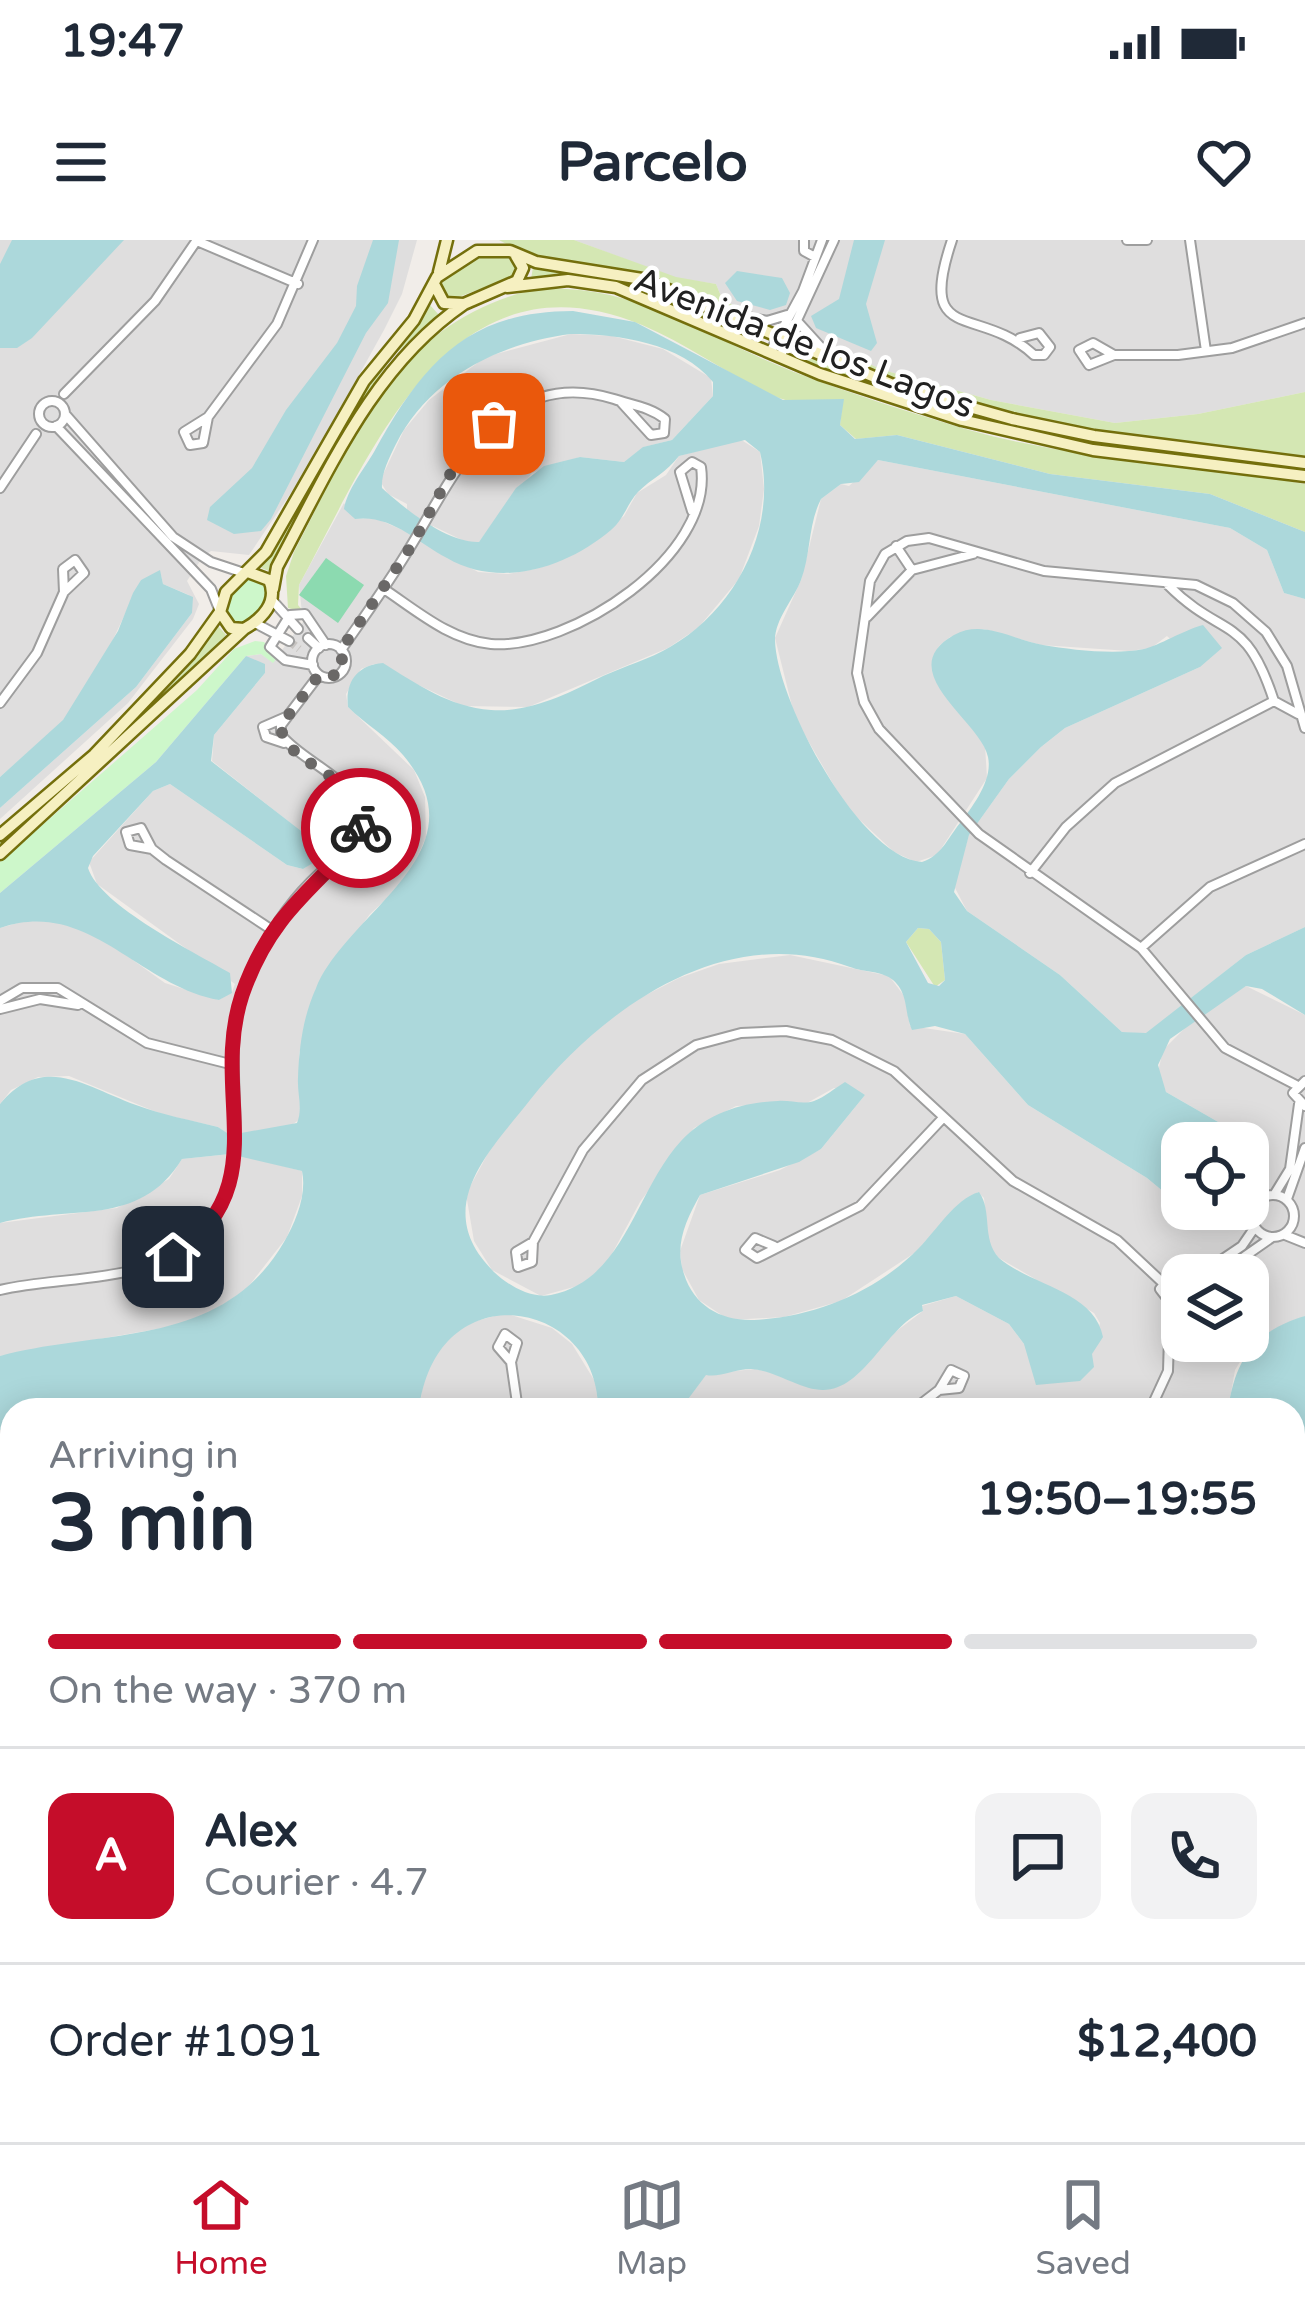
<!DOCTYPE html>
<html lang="en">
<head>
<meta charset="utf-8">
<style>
  body { margin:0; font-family:"Varela Round",sans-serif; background:#f2f2f3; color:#1f2937; height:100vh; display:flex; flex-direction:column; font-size:45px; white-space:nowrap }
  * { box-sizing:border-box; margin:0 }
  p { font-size:39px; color:#747a83 }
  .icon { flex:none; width:66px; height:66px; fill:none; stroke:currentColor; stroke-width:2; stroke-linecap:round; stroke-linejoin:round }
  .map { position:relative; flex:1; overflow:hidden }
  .sheet { position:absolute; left:0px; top:1158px; width:1305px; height:744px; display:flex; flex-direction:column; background:#fff; border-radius:36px 36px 0 0; box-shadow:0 6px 30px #0003 }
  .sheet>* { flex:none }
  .tools { position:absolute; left:1161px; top:882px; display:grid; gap:24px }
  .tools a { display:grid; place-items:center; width:108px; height:108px; border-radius:24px; background:#fff; box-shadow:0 6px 30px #0003; font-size:60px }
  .pin { position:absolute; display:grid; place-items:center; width:102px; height:102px; color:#fff; margin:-51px; border-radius:24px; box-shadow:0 6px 18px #0006 }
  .courier { position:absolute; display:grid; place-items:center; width:120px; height:120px; margin:-60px; border:9px solid #c50d2a; border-radius:50%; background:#fff; color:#222; box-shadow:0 3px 15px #0007 }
  .headline em { font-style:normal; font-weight:700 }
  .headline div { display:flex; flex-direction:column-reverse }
  .headline { display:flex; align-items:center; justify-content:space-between; height:204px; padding:0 48px }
  h1 { font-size:78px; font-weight:700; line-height:90px }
  .bar { display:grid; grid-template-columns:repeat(4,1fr); gap:18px 12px; align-content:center; height:144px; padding:0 48px }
  .bar i { height:15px; border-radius:9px; background:#e0e1e3 }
  .bar .on { background:#c50d2a }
  .bar p { grid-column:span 4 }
  .line { display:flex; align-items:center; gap:30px; padding:0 48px; border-top:3px solid #e0e1e3 }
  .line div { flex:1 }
  .round { display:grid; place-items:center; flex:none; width:126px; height:126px; border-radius:24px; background:#f2f2f3 }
  .status { display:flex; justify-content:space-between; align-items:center; height:84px; padding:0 60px; background:#fff; direction:ltr }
  .status svg { height:33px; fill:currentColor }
  header { display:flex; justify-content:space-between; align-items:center; height:156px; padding:0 48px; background:#fff; font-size:54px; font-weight:700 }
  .dock { display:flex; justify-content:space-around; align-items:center; height:168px; border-top:3px solid #e0e1e3; background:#fff; font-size:33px; color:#747a83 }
  .dock a { display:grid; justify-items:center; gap:6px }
  .dock .on { color:#c50d2a }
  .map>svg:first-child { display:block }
</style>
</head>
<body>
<div class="status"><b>19:47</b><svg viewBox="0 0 49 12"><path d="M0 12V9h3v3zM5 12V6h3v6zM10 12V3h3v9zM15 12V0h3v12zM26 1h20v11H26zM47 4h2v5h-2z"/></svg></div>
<header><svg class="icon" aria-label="menu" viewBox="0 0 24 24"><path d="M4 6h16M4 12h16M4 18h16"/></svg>Parcelo<svg class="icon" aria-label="heart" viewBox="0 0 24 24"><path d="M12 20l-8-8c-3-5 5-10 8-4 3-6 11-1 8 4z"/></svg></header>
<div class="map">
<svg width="1305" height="1902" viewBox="0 0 1305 1902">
  <rect width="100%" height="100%" fill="#f1ede9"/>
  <path fill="#dfdede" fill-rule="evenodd" d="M0,0H417L402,54L384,90L305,232L249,315L211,311L202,318L187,341L199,364L193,379L128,463L0,579V568L136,447L192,373L189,355L163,344L161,335L141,340L109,408L63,481L0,537Z
    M574,0H1305V152L1198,174L1115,183L991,160L883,130L723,61L716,44L676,38Z
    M571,94L612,96L663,109L711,138L713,156L672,200L644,207L624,222L580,217L532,233L479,302H466L433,286L423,302L478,332L508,334L535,329L582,309L624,276L637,253L666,235L679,216L740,199L760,212L764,249L759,286L739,339L698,388L668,408L528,467L463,466L374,424L361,429L346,454L348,467L414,530L425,557L426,597L408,639L370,674L316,748L299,814L300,879L248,917L302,931V956L287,997L244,1052L192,1083L0,1116V983L117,968L169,939L182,919L230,914L229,895L218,887L161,874L69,836L38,837L11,850L0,864V688L32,679L64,681L95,693L165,743L219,760L232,752L235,744L97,644L89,622L153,551L170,544L287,625L303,629L312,623L313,601L212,521L214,495L265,433L246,416L261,414L273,422L303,382L299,345L344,263L355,279L375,278L407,292V264L388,254L380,241L404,190L429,160L485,117Z
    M878,220L1230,288L1267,310L1284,353L1305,359V687L1246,715L1146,794L1122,792L1060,735L967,671L954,646L969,595L1009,539L1041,507L1065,488L1200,427L1167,396L1151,408L1129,411L1041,405L984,389L950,397L939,406L933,423L985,505L987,538L937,615L916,622L894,612L847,568L795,478L775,398L801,340L821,259L841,244L849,246Z
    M790,715L889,736L905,757L910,786L965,794L1028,865L1147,938L1198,980H1235L1240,969H1248L1259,936L1253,902L1166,852L1158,832L1163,810L1202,771L1246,746L1305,775V1076L1251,1104L1235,1130L1228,1170H680L706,1134L755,1129L788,1136L871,1119L874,1108L923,1071L922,1066L956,1056L1009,1084L1024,1104L1092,1113L1100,1083L1094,1073L999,1018L989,1007L984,958L978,952L916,1012L841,1061L784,1077L729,1080L699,1060L682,1029L680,1011L700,955L780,930L821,909L865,855L834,848L807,863L736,866L694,888L640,962L607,1023L581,1045L541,1056L492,1030L474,1001L466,954L500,891L558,823L617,770L679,738L719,724ZM1182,1035H1248V1101H1182Z
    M505,1073L552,1088L572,1104L596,1143L598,1170H419L425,1132L442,1103L469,1083Z
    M0,1190H12V1349H0Z
    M1305,1357V1638L1293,1635V1368Z
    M0,1423L12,1447V1499L0,1521Z
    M12,1595V1890H226L228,1902H0V1596Z
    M276,1890H586L606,1902H267Z
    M928,1890H1280L1282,1902H931Z"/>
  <path fill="#d4e7b3" d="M499,0H574L676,37L716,44L723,61L762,77L623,31L525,14Z
    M505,15L516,26L512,37L448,61L439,52C447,22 477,16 505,15Z
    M533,27L626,40L771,101L610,42L531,39Z
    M536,49C639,43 703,97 794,132C852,154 911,173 969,190C1080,221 1193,224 1305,244V292L1210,254L1050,234L897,195L856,199L840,185L842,166C822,163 798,165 779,158C732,138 690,105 642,85C449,5 371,214 299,345L298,365L304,372L288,368L286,336L294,312C355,195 395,82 536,49Z
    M430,65L439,75L392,117L373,145L269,331L261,328L369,143Z
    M814,100L883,130L991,160L1115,183L1198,174L1305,152V219L1044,183L878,136Z
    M791,110C877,145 963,177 1055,195C1131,210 1208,214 1284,225L1305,229V234L1099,208L1011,190L827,133Z
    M218,386L226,395L161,464L0,609V602L106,509Z
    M918,688L929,689L941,702L945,740L935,747L906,702Z"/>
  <path fill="#cdf7ca" d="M251,337L265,343V362L246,384L234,385L224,374L229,356Z
    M255,401L264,402L277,418L273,423L261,414L246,416L156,522L0,653V622L197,450L234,409Z"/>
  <path fill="#8cdab0" d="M326,318L364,345L338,383L299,355Z"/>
  <path fill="#acd8db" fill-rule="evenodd" d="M12,0H124L32,98L17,108H0V24Z
    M373,0H399L388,63L366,93L271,279L261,291L234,294L207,280L210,267L252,228L286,170L337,103L356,66L357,46Z
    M854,0H885L866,64L877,103L871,111L816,88L811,76L839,59Z
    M737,31L782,38L790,53L786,65L770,70L737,61L725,43Z
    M573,71L635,82L783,160L844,159L840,185L855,199L897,195L1050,234L1210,254L1305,292V359L1284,353L1267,310L1230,288L878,220L859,242L841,244L821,259C808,284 811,314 801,340C794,359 775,379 775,400C776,459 859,618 922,622C941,616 948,598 960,583C973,566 993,540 988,517C982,482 890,431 954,395C983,379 1013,400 1043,405C1072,410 1116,415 1144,409C1158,406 1184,390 1203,385L1222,408L1200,427L1065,488L1041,507L1009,539L969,595L954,652L967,671L1060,735L1122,792L1146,793L1246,715L1305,687V775L1262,749L1246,746L1170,799L1158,825L1166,852L1253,902C1268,920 1258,937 1248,955V903H1182V967L1147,938L1028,865L965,794L935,786L912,790C904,772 909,754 893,740C883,731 863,732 850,727C726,680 603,768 530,860C490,911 429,968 494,1032C508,1045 530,1059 551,1055C625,1040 635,951 681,901C706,874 741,862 778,861C790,860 803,865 814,861C825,857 835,848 845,842L865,855L821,909L799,922L700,955C686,980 674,1005 684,1034C694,1066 721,1081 754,1080C815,1077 876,1052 919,1008C936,991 955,959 979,952C993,972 981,998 999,1018C1032,1046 1094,1051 1103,1097L1092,1114L1094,1127L1080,1141L1036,1145L1024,1104L1009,1084L956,1056L922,1065L923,1071C885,1088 864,1150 823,1150C800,1150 777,1131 751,1129C735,1129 719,1138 706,1135L680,1170H598C600,1059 436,1029 419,1170H12V1190H0V1116C104,1088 222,1109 284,1002C296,982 307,954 302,931L230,914L182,919C139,989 70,964 0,983V864C43,812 86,847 136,865C163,875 190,880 218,887L230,895L297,883C303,869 297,853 298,838C299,807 303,777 316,748C348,670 486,613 403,515C387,496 365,484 348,467C345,442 357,425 383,423C417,444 449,467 491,470C530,473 569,453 603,436C625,426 650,419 670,407C736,369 778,288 760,212L745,200L679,216C666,233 652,238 638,252C627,264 624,279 611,290C566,328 500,349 447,318C417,302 391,274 355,279L344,269C347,250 364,229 374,212C422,125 466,71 573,71ZM571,94C619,94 681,103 713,142V156L672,200L643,207L624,222L580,217L544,226L516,248L479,302C447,303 405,269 382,248C381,234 389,218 396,204C430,137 500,103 571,94ZM918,688L929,689L941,702L945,740L939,746L928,743L906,702Z
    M160,330L163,344L193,357L192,373L136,447L0,568V537L63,480L118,391L133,353L141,340Z
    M246,416L265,424V433L214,495L211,521L314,601L313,623L303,629L287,625L170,544L153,551L93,616L88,628C100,666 196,713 230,733L232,753L219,760C137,745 88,657 0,688V653L156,522Z
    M1305,1076V1357L1293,1368V1170H1228C1235,1120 1254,1091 1305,1076Z
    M0,1349H12V1447L0,1423Z
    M12,1499V1595L0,1596V1521Z
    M1293,1635L1305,1638V1799L1299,1849L1305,1902H1282L1280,1890H1293Z
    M586,1890H928L931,1902H606Z"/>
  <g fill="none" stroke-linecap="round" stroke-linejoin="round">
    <path stroke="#c7c4c1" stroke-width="8" stroke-dasharray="8 4" stroke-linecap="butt" d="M289,401L299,409"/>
    <g stroke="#9e9e9e" stroke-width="12">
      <path id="street" d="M804,0V11L815,17
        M952,0C916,107 978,63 1034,115H1044L1050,107L1039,93L1020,98
        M1127,0H1147
        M1190,0L1206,111
        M197,1L298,44
        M738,75L767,81L787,75
        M797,81L827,114
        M770,112L803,51L822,0
        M1114,115L1093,103L1079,110L1089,125L1114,115H1178L1232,108L1305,83
        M780,117L834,0
        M64,154L155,61L197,0
        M39 174a13 13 0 1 1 26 0a13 13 0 1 1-26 0Z
        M65,174L173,297L211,322L244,333
        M208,177L203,203L190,205L184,192L208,177L277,84L313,0
        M56,186L211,349L219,369
        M0,248L36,194
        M896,306L912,330
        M1168,345C1223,400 1245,372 1274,461
        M384,349C417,371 450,400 491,404C570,410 714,316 701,227L692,222L680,232L692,271
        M272,360L298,389
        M867,377L912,330L973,314
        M255,383L289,401
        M308,398L319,408
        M312 421a17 17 0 1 1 34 0a17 17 0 1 1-34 0Z
        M341,410C364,377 388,344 409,309C455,234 501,124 614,159C632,165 650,167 665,179L664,193L651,195L620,161
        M313,425L285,420L270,407L290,375L305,374L326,405
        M1274,461L1298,474
        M0,463L37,413L64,352L84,333L75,320L63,329L64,352
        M284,503L266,497L263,487L286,477
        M152,609L130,605L126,592L141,588L152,609L166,620L272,690
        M1030,633L1066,587L1115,543L1274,461
        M1141,708L1210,647L1305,604
        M0,761L22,748H58L147,803L230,824
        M0,769L40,759L78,765
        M1305,841L1293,853L1305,866
        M1296,845L1225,808L1141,708L979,594L879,489L864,462L857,433L870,341L885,314L907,301L929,298L1044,331L1196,345L1233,363L1266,392L1287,426L1305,488
        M1252 976a21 21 0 1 1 42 0a21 21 0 1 1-42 0Z
        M1274,955L1290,929L1299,864
        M1287,959L1305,908
        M1285,995L1305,1003
        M533,1002L532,1022L518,1027L516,1012L533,1002L583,910L642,840L696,805L741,793L786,791L832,800L894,831L1013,941L1117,1000L1163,1043
        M774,1006L755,998L745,1010L757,1018L860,966L942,879
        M1199,1035L1242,1006L1255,987
        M1218,1035L1271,998
        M1182,1046L1168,1040L1160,1049L1170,1062L1182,1055
        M0,1050C63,1035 150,1045 199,997C266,930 215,836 243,754C259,708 284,666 320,633C337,617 364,605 362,577C359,541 302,522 281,495V485L319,435
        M511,1122L498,1107L505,1094L517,1103L511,1122L518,1170
        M913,1170L939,1150L951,1130L964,1136L959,1148L939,1150
        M1150,1170L1168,1131L1170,1062
        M0,1270L12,1271
        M1293,1461L1305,1455
        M1293,1477L1305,1502
        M1293,1598L1305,1593
        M0,1672L12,1671
        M1203,1890L1205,1902
        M126,1902L130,1890"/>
    </g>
    <g stroke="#746f0c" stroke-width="15">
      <path id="secondary" d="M439,32L447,0
        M434,44L444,63L464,64L517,41L523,28L516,16
        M507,47L568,40L616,47L820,134L962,180L1093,210L1305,236
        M273,349L277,327C328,232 373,126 464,64
        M220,372L231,388L244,389C262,379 279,362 269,340L248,332
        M0,595L94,515L190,414L220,372L226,352L266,312L364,141L414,80L437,37L477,11H510L536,22L642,39L898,147L1012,179L1094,196L1305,223
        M0,614L244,389"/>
    </g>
    <use href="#street" stroke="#fff" stroke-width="8"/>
    <use href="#secondary" stroke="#f6f0c1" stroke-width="10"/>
  </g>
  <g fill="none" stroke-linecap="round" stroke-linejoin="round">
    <path stroke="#6a6867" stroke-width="12" stroke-dasharray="0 21.6" d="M361,588C366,533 281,526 281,485L319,435L329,438L343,430L341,410L412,305L458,220L494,184"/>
    <path stroke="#c50d2a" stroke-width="15" d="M173,1017C278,944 209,855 242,755C267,682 305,654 356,602L361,588"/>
  </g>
  <g text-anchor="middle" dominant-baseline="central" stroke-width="9" stroke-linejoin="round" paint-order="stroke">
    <g font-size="36" fill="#212121" stroke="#fff">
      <text transform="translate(804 103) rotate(21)">Avenida de los Lagos</text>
    </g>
  </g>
</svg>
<div class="tools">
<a><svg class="icon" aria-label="locate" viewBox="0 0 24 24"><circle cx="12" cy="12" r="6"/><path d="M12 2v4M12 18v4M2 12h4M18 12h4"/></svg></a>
<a><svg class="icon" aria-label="layers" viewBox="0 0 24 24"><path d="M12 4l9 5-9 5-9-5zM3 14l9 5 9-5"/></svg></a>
</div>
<div class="pin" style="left:494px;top:184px;background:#ea580c"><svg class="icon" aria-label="bag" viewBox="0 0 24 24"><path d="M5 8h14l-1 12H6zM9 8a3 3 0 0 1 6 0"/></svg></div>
<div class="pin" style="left:173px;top:1017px;background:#1f2937"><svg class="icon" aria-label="home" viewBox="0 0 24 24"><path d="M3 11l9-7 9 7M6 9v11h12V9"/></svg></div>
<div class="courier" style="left:361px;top:588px"><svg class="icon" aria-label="bike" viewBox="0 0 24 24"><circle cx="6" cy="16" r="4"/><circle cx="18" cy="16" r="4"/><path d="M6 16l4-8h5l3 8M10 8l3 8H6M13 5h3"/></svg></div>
<section class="sheet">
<div class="headline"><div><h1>3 min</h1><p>Arriving in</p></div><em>19:50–19:55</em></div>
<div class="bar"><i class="on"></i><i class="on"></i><i class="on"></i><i></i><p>On the way · 370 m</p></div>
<div class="line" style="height:216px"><b class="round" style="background:#c50d2a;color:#fff">A</b><div><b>Alex</b><p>Courier · 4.7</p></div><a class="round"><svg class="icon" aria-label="chat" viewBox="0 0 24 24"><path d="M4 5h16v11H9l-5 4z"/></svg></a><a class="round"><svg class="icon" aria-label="phone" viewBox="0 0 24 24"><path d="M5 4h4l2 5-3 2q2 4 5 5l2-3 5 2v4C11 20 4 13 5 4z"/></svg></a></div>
<div class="line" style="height:156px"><div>Order #1091</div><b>$12,400</b></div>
</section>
</div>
<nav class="dock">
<a class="on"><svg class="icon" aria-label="home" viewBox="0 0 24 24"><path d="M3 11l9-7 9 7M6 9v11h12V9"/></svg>Home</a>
<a><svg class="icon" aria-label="map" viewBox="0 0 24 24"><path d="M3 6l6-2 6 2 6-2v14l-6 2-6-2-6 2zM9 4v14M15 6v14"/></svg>Map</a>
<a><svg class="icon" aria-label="saved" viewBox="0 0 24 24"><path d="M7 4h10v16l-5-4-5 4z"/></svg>Saved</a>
</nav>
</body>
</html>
